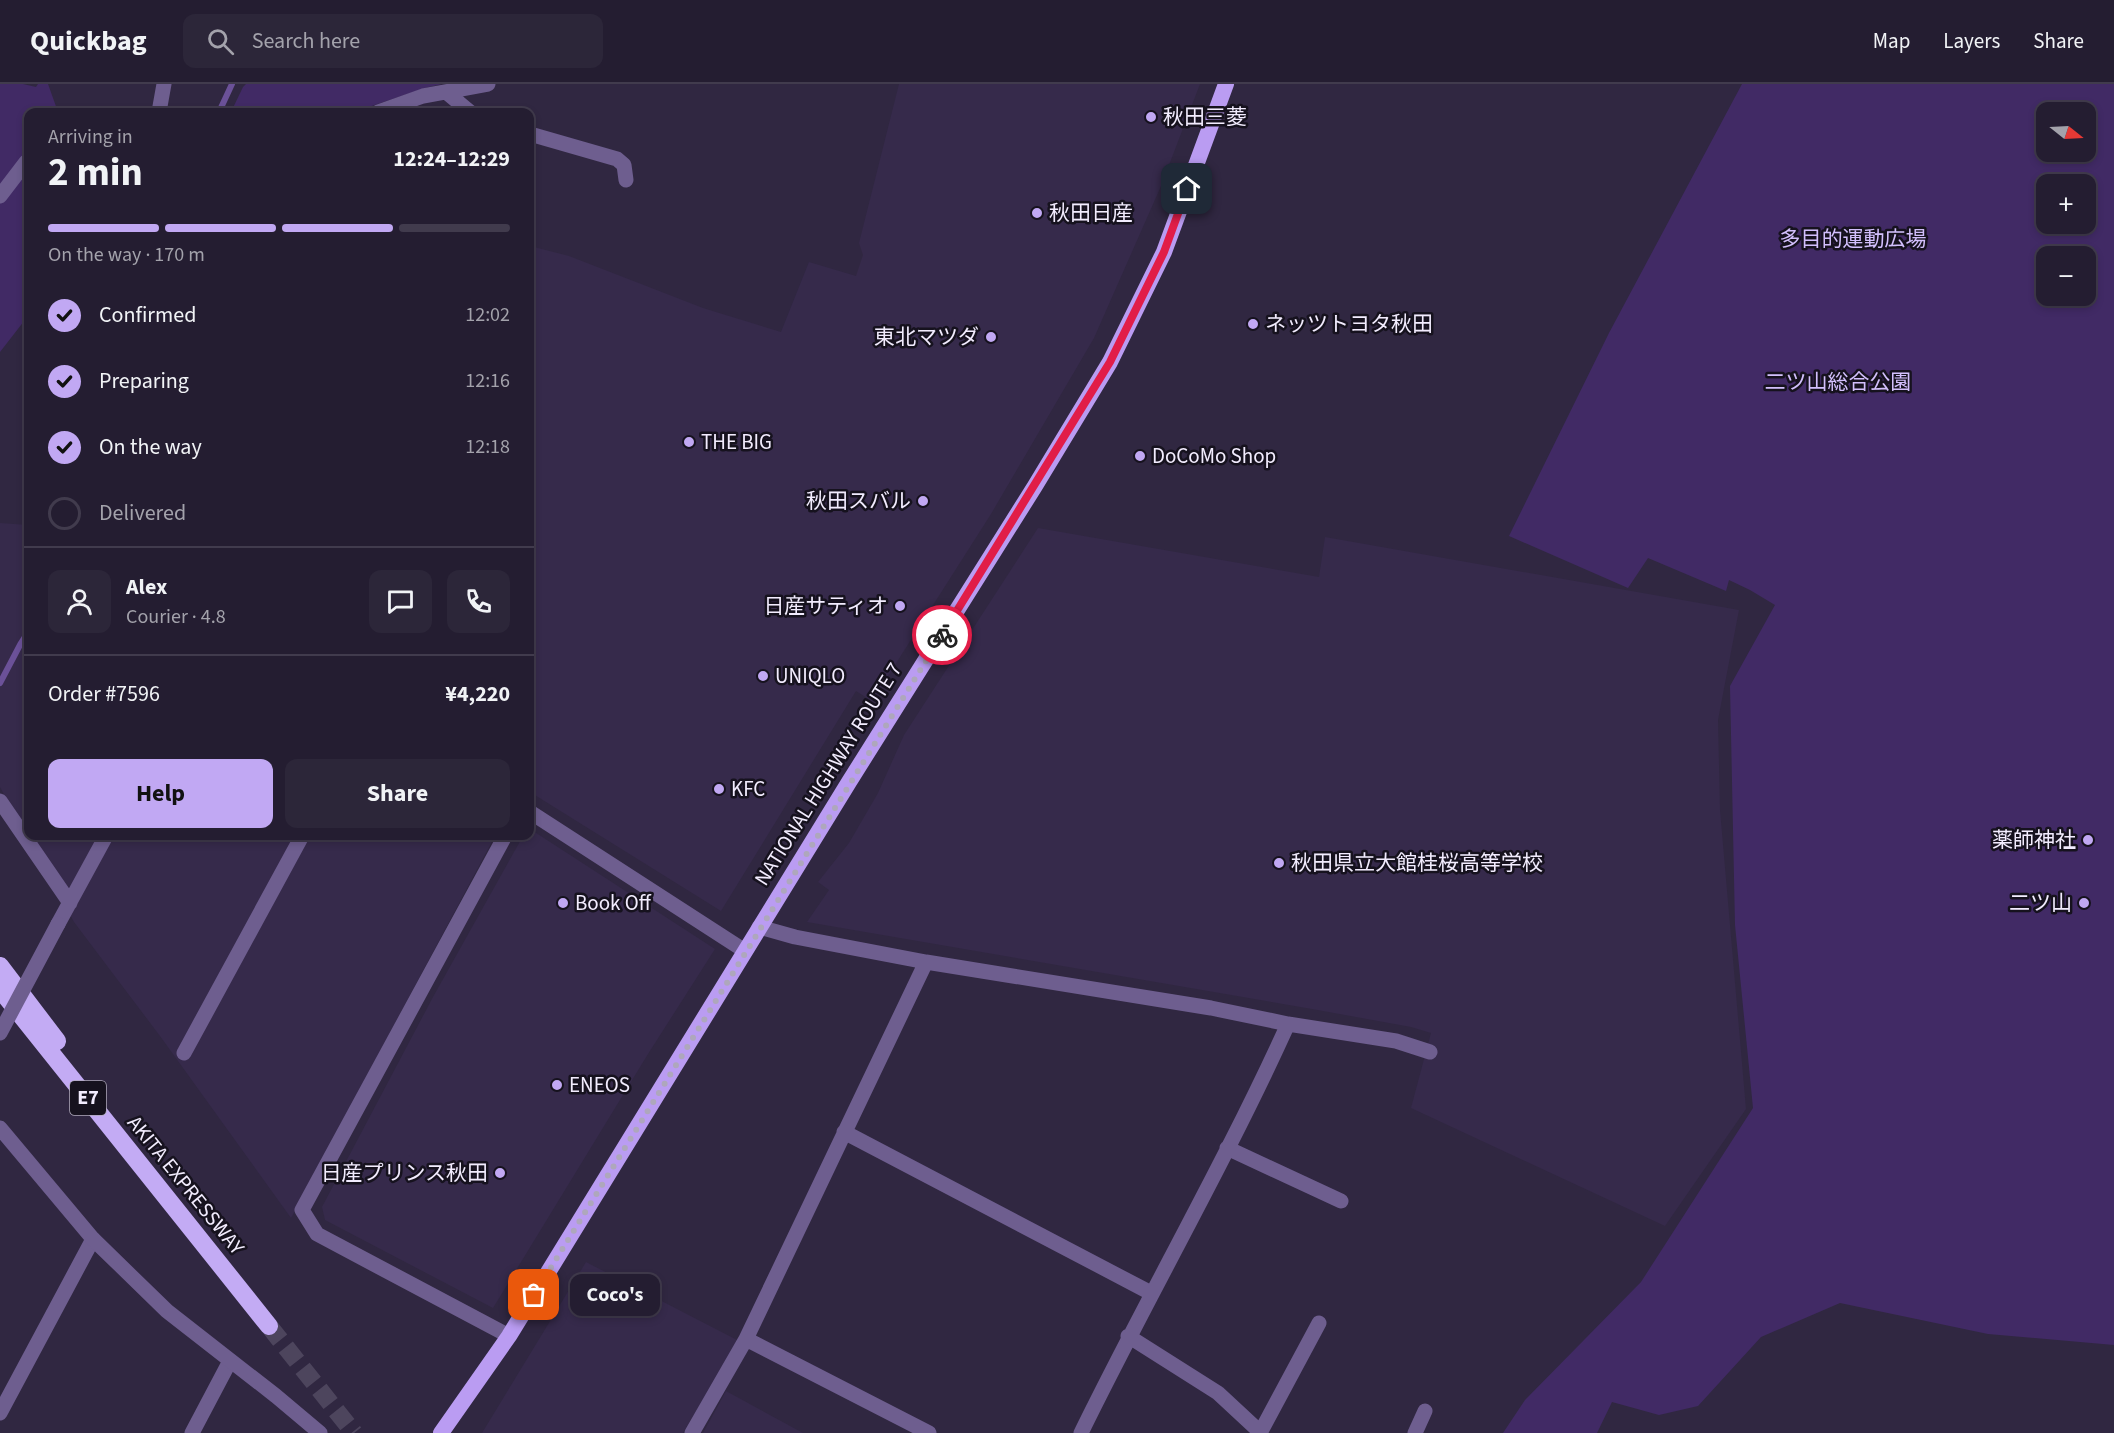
<!DOCTYPE html>
<html lang="en">
<head>
<meta charset="utf-8">
<style>
  body { margin:0; font-family:"Source Sans 3","Noto Sans JP",sans-serif; background:#2c2639; color:#f1f3f6; height:100vh; display:flex; flex-direction:column; font-size:22px; white-space:nowrap }
  * { box-sizing:border-box; margin:0 }
  p { font-size:20px; color:#a3a2ab }
  .icon { flex:none; width:33px; height:33px; fill:none; stroke:currentColor; stroke-width:2; stroke-linecap:round; stroke-linejoin:round }
  .map { position:relative; flex:1; overflow:hidden }
  .drawer { position:absolute; left:24px; top:24px; width:510px; height:732px; display:flex; flex-direction:column; background:#241d31; border-radius:12px; box-shadow:0 3px 9px #0003,0 0 0 2px #413b4d }
  .drawer>* { flex:none }
  .needle { width:39px; rotate:108deg }
  .tools { position:absolute; left:2036px; top:18px; display:grid; gap:12px }
  .tools a { display:grid; place-items:center; width:60px; height:60px; border-radius:12px; background:#241d31; box-shadow:0 3px 9px #0003,0 0 0 2px #413b4d; font-size:30px }
  .pin { position:absolute; display:grid; place-items:center; width:51px; height:51px; color:#fff; margin:-26px; border-radius:12px; box-shadow:0 3px 9px #0006 }
  .courier { position:absolute; display:grid; place-items:center; width:60px; height:60px; margin:-30px; border:4px solid #e11d48; border-radius:50%; background:#fff; color:#222; box-shadow:0 2px 8px #0007 }
  .bubble { position:absolute; height:42px; border-radius:12px; background:#241d31; box-shadow:0 3px 9px #0003,0 0 0 2px #413b4d; font-size:20px; font-weight:700; line-height:42px; text-align:center }
  .headline em { font-style:normal; font-weight:700 }
  .headline div { display:flex; flex-direction:column-reverse }
  .headline { display:flex; align-items:center; justify-content:space-between; height:102px; padding:0 24px }
  h1 { font-size:39px; font-weight:700; line-height:45px }
  .bar { display:grid; grid-template-columns:repeat(4,1fr); gap:9px 6px; align-content:center; height:72px; padding:0 24px }
  .bar i { height:8px; border-radius:4px; background:#413b4d }
  .bar .on { background:#c1a8f3 }
  .bar p { grid-column:span 4 }
  .line { display:flex; align-items:center; gap:15px; padding:0 24px; border-top:2px solid #413b4d }
  .line div { flex:1 }
  .round { display:grid; place-items:center; flex:none; width:63px; height:63px; border-radius:12px; background:#2c2639 }
  ol { padding:0 24px; list-style:none }
  li { display:flex; align-items:center; gap:18px; height:66px }
  li p { margin-inline-start:auto }
  li .icon { padding:6px; border-radius:50%; background:#c1a8f3; color:#111; stroke-width:4 }
  li:last-child { color:#a3a2ab }
  li i { width:33px; height:33px; border:3px solid #413b4d; border-radius:50% }
  .action { display:flex; gap:12px; margin-top:auto; padding:12px 24px }
  .action a { flex:1; height:69px; border-radius:12px; background:#c1a8f3; color:#111; font-size:24px; font-weight:700; line-height:69px; text-align:center }
  .action a+a { background:#2c2639; color:#f1f3f6 }
  header { display:flex; align-items:center; gap:36px; box-sizing:border-box; height:84px; padding:0 30px; background:#241d31; border-bottom:2px solid #413b4d }
  header strong { font-size:28px }
  nav { display:flex; gap:33px; margin-inline-start:auto; font-size:21px }
  .search { width:420px; height:54px; background:#2c2639; display:flex; align-items:center; gap:15px; box-sizing:border-box; padding:0 21px; border-radius:12px; color:#a3a2ab; font-size:22px }
  .map>svg:first-child { display:block }
</style>
</head>
<body>
<header>
<strong>Quickbag</strong>
<div class="search"><svg class="icon" aria-label="search" viewBox="0 0 24 24"><circle cx="10" cy="10" r="6"/><path d="M15 15l6 6"/></svg>Search here</div>
<nav><a>Map</a><a>Layers</a><a>Share</a></nav>
</header>
<div class="map">
<svg width="2114" height="1349" viewBox="0 0 2114 1349">
  <rect width="100%" height="100%" fill="#302741"/>
  <path fill="#362a4b" d="M899,0H1200L1161,102L1094,254L991,430L872,617L856,607L721,827L530,708V162L569,172L703,224L781,248L809,178L856,192L863,171L859,159Z
    M0,439L28,441V752H495L291,1134L160,952L74,838L0,703Z
    M1038,444L1319,493L1325,453L1739,526L1718,636L1720,726L1746,1025L1665,1142L1411,1024L1431,949L1411,943L1312,925L807,838L829,806L818,798L849,759L878,709L904,651Z
    M530,745L715,865L648,970L493,1224L325,1136L322,1123L433,913L523,752H530Z
    M586,1178L739,1257L683,1349H482Z
    M726,1307L803,1349H703Z"/>
  <path fill="#412a65" fill-rule="evenodd" d="M0,0H23L36,3L38,0H48L58,28H28V232L0,268Z
    M246,0H442L425,4L354,28H231L243,3Z
    M1742,0H2114V1261L1988,1250L1840,1219L1761,1253L1698,1322L1659,1331L1612,1318L1597,1349H1503L1525,1316L1641,1198L1753,1024L1735,841L1730,602L1775,521L1750,506L1729,496L1726,507L1648,474L1628,504L1509,452L1609,249ZM2085,28V68H2046V28ZM2085,100V140H2046V100ZM2085,172V212H2046V172Z"/>
  <g fill="none" stroke-linecap="round" stroke-linejoin="round">
    <path stroke="#6b5198" stroke-width="6" d="M219,28L232,0
      M0,599L21,559L28,548"/>
    <path stroke="#4d455d" stroke-width="18" stroke-dasharray="18 9" stroke-linecap="butt" d="M269,1242L354,1349"/>
    <path stroke="#6e5e8f" stroke-width="15" d="M446,8L470,28
      M159,28L164,0
      M378,28L423,12L488,0
      M530,50L617,75L624,81L626,96
      M0,112L26,78L28,77
      M0,717L70,819
      M530,728L745,867
      M505,752L302,1126L317,1150L509,1252
      M58,840L106,752
      M759,843L795,853L926,878L1211,924L1288,940L1396,957L1430,968
      M184,969L302,752
      M844,1048L1151,1209
      M1227,1064L1341,1117
      M1128,1252L1218,1309L1260,1348
      M746,1255L929,1349
      M0,1329L93,1155
      M192,1349L230,1277
      M692,1349L746,1255L926,878
      M1081,1349C1148,1212 1225,1079 1288,940
      M1260,1349L1319,1239
      M1415,1349L1425,1327"/>
    <path stroke="#6e5e8f" stroke-width="15" d="M0,1044L93,1155L167,1227L276,1312L320,1349"/>
    <path stroke="#ba9cf2" stroke-width="16" d="M441,1349L509,1252L849,698L1035,402L1110,278L1164,168L1226,0"/>
    <path stroke="#c3abf4" stroke-width="18" d="M0,882L57,957
      M0,905L269,1242"/>
    <path stroke="#6e5e8f" stroke-width="15" d="M0,949L58,840"/>
  </g>
  <g fill="none" stroke-linecap="round" stroke-linejoin="round">
    <path stroke="#aea7bc" stroke-width="6" stroke-dasharray="0 10.8" d="M534,1211L942,551"/>
    <path stroke="#e11d48" stroke-width="8" d="M942,551L1110,278L1164,168L1187,105"/>
  </g>
  <g fill="#c1a8f3" stroke="#16121e" stroke-width="2">
    <circle cx="1151" cy="33" r="6"/>
    <circle cx="1037" cy="129" r="6"/>
    <circle cx="1253" cy="240" r="6"/>
    <circle cx="991" cy="253" r="6"/>
    <circle cx="689" cy="358" r="6"/>
    <circle cx="1140" cy="372" r="6"/>
    <circle cx="923" cy="417" r="6"/>
    <circle cx="900" cy="522" r="6"/>
    <circle cx="763" cy="592" r="6"/>
    <circle cx="719" cy="705" r="6"/>
    <circle cx="2088" cy="756" r="6"/>
    <circle cx="1279" cy="779" r="6"/>
    <circle cx="563" cy="819" r="6"/>
    <circle cx="2084" cy="819" r="6"/>
    <circle cx="557" cy="1001" r="6"/>
    <circle cx="500" cy="1089" r="6"/>
  </g>
  <g text-anchor="middle" dominant-baseline="central" stroke-width="5" stroke-linejoin="round" paint-order="stroke">
    <rect fill="#16121e" stroke="#b0abbb" stroke-width="1.5" x="70" y="997" width="36" height="34" rx="4.5"/>
    <g font-size="20" font-weight="bold" fill="#f2ecfe">
      <text x="88" y="1014">E7</text>
    </g>
    <g font-size="21" fill="#f2ecfe" stroke="#16121e" text-anchor="start">
      <text x="1163" y="33">秋田三菱</text>
      <text x="1049" y="129">秋田日産</text>
      <text x="1265" y="240">ネッツトヨタ秋田</text>
      <text x="979" y="253" text-anchor="end">東北マツダ</text>
      <text x="701" y="358">THE BIG</text>
      <text x="1152" y="372">DoCoMo Shop</text>
      <text x="911" y="417" text-anchor="end">秋田スバル</text>
      <text x="888" y="522" text-anchor="end">日産サティオ</text>
      <text x="775" y="592">UNIQLO</text>
      <text x="731" y="705">KFC</text>
      <text x="2076" y="756" text-anchor="end">薬師神社</text>
      <text x="1291" y="779">秋田県立大館桂桜高等学校</text>
      <text x="575" y="819">Book Off</text>
      <text x="2072" y="819" text-anchor="end">二ツ山</text>
      <text x="569" y="1001">ENEOS</text>
      <text x="488" y="1089" text-anchor="end">日産プリンス秋田</text>
    </g>
    <g font-size="21" fill="#d2bffc" stroke="#16121e">
      <text x="1853" y="155">多目的運動広場</text>
      <text x="1838" y="298">二ツ山総合公園</text>
    </g>
    <g font-size="21" fill="#f2ecfe" stroke="#16121e">
      <text transform="translate(828 690) rotate(-58)">NATIONAL HIGHWAY ROUTE 7</text>
      <text transform="translate(186 1101) rotate(51)">AKITA EXPRESSWAY</text>
    </g>
  </g>
</svg>
<div class="tools">
<a><svg class="needle" viewBox="-14 -14 28 28"><path d="M0-13l5 13h-10z" fill="#e53935"/><path d="M0 13l5-13h-10z" fill="#a3a2ab"/></svg></a>
<a>+</a>
<a>−</a>
</div>
<div class="pin" style="left:534px;top:1211px;background:#ea580c"><svg class="icon" aria-label="bag" viewBox="0 0 24 24"><path d="M5 8h14l-1 12H6zM9 8a3 3 0 0 1 6 0"/></svg></div>
<div class="pin" style="left:1187px;top:105px;background:#1f2937"><svg class="icon" aria-label="home" viewBox="0 0 24 24"><path d="M3 11l9-7 9 7M6 9v11h12V9"/></svg></div>
<div class="courier" style="left:942px;top:551px"><svg class="icon" aria-label="bike" viewBox="0 0 24 24"><circle cx="6" cy="16" r="4"/><circle cx="18" cy="16" r="4"/><path d="M6 16l4-8h5l3 8M10 8l3 8H6M13 5h3"/></svg></div>
<div class="bubble" style="left:570px;top:1190px;width:90px">Coco's</div>
<section class="drawer">
<div class="headline"><div><h1>2 min</h1><p>Arriving in</p></div><em>12:24–12:29</em></div>
<div class="bar"><i class="on"></i><i class="on"></i><i class="on"></i><i></i><p>On the way · 170 m</p></div>
<ol>
<li><svg class="icon" aria-label="check" viewBox="0 0 24 24"><path d="M5 12l5 5 9-10"/></svg>Confirmed<p>12:02</p></li>
<li><svg class="icon" aria-label="check" viewBox="0 0 24 24"><path d="M5 12l5 5 9-10"/></svg>Preparing<p>12:16</p></li>
<li><svg class="icon" aria-label="check" viewBox="0 0 24 24"><path d="M5 12l5 5 9-10"/></svg>On the way<p>12:18</p></li>
<li><i></i>Delivered</li>
</ol>
<div class="line" style="height:108px"><a class="round"><svg class="icon" aria-label="person" viewBox="0 0 24 24"><circle cx="12" cy="8" r="4"/><path d="M4 21q1-7 8-7t8 7"/></svg></a><div><b>Alex</b><p>Courier · 4.8</p></div><a class="round"><svg class="icon" aria-label="chat" viewBox="0 0 24 24"><path d="M4 5h16v11H9l-5 4z"/></svg></a><a class="round"><svg class="icon" aria-label="phone" viewBox="0 0 24 24"><path d="M5 4h4l2 5-3 2q2 4 5 5l2-3 5 2v4C11 20 4 13 5 4z"/></svg></a></div>
<div class="line" style="height:78px"><div>Order #7596</div><b>¥4,220</b></div>
<div class="action"><a>Help</a><a>Share</a></div>
</section>
</div>
</body>
</html>
